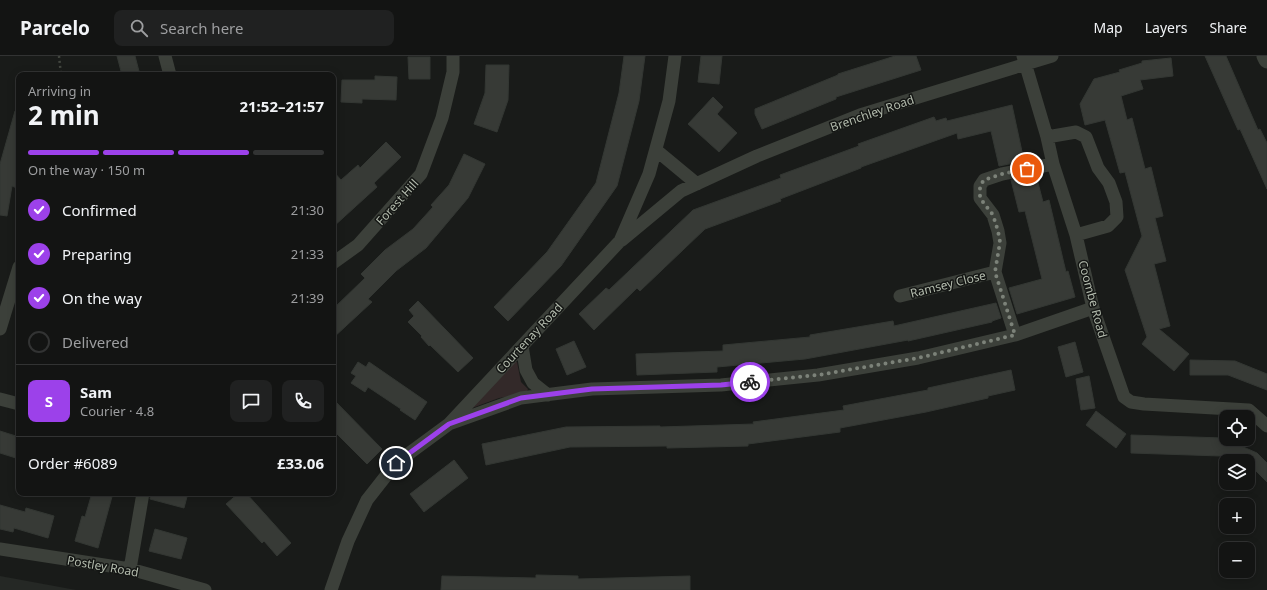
<!DOCTYPE html>
<html lang="en">
<head>
<meta charset="utf-8">
<style>
  body { margin:0; font-family:"Noto Sans",sans-serif; background:#202121; color:#f1f3f6; height:100vh; display:flex; flex-direction:column; font-size:15px; white-space:nowrap }
  * { box-sizing:border-box; margin:0 }
  p { font-size:13px; color:#9d9ea0 }
  .icon { flex:none; width:22px; height:22px; fill:none; stroke:currentColor; stroke-width:2; stroke-linecap:round; stroke-linejoin:round }
  .map { position:relative; flex:1; overflow:hidden }
  .drawer { position:absolute; left:16px; top:16px; width:320px; height:424px; display:flex; flex-direction:column; background:#131413; border-radius:8px; box-shadow:0 2px 10px #0003,0 0 0 1px #323333 }
  .drawer>* { flex:none }
  .controls { position:absolute; left:1219px; top:354px; display:grid; gap:8px }
  .controls a { display:grid; place-items:center; width:36px; height:36px; border-radius:8px; background:#131413; box-shadow:0 2px 10px #0003,0 0 0 1px #323333; font-size:20px }
  .pin { position:absolute; display:grid; place-items:center; width:34px; height:34px; color:#fff; margin:-17px; border:2px solid #fff; border-radius:50%; box-shadow:0 1px 4px #0007 }
  .courier { position:absolute; display:grid; place-items:center; width:40px; height:40px; margin:-20px; border:3px solid #9c41ea; border-radius:50%; background:#fff; color:#222; box-shadow:0 1px 5px #0007 }
  .head em { font-style:normal; font-weight:700 }
  .head div { display:flex; flex-direction:column-reverse }
  .head { display:flex; align-items:center; justify-content:space-between; height:68px; padding:0 12px }
  h1 { font-size:26px; font-weight:700; line-height:30px }
  .bar { display:grid; grid-template-columns:repeat(4,1fr); gap:6px 4px; align-content:center; height:48px; padding:0 12px }
  .bar i { height:5px; border-radius:3px; background:#323333 }
  .bar .selected { background:#9c41ea }
  .bar p { grid-column:span 4 }
  .line { display:flex; align-items:center; gap:10px; padding:0 12px; border-top:1px solid #323333 }
  .line div { flex:1 }
  .round { display:grid; place-items:center; flex:none; width:42px; height:42px; border-radius:8px; background:#202121 }
  ol { padding:0 12px; list-style:none }
  li { display:flex; align-items:center; gap:12px; height:44px }
  li p { margin-inline-start:auto }
  li .icon { padding:4px; border-radius:50%; background:#9c41ea; color:#fff; stroke-width:4 }
  li:last-child { color:#9d9ea0 }
  li i { width:22px; height:22px; border:2px solid #323333; border-radius:50% }
  header { display:flex; align-items:center; gap:24px; box-sizing:border-box; height:56px; padding:0 20px; background:#131413; border-bottom:1px solid #323333 }
  header strong { font-size:19px }
  nav { display:flex; gap:22px; margin-inline-start:auto; font-size:14px }
  .search { width:280px; height:36px; background:#202121; display:flex; align-items:center; gap:10px; box-sizing:border-box; padding:0 14px; border-radius:8px; color:#9d9ea0; font-size:15px }
  .map>svg:first-child { display:block }
</style>
</head>
<body>
<header>
<strong>Parcelo</strong>
<div class="search"><svg class="icon" aria-label="search" viewBox="0 0 24 24"><circle cx="10" cy="10" r="6"/><path d="M15 15l6 6"/></svg>Search here</div>
<nav><a>Map</a><a>Layers</a><a>Share</a></nav>
</header>
<div class="map">
<svg width="1267" height="534" viewBox="0 0 1267 534">
  <rect width="100%" height="100%" fill="#191b19"/>
  <path fill="#252825" d="M0,520L76,534H0Z"/>
  <path fill="#332929" d="M512,305L517,306L521,326L528,333L526,338L499,342L472,352Z"/>
  <path fill="#373a36" stroke="#333733" d="M117,0H135L140,19H122Z
    M624,0H645L639,45L617,130L561,210L508,265L494,251L547,196L596,127L619,37Z
    M701,0H722L719,28L698,26Z
    M895,0H916L921,14L836,41V43L762,73L755,58V53L838,19V18Z
    M1205,0H1226L1258,74L1260,73L1267,87V133L1240,73L1238,74Z
    M408,1H430V23H409Z
    M1171,2L1173,20L1140,24L1143,33L1121,40L1127,64L1132,62L1145,113L1151,111L1163,160L1155,162L1166,205L1154,208L1170,270L1159,273L1189,298L1174,315L1142,288L1147,281L1125,214L1142,180L1125,116L1120,117L1105,64L1085,69L1080,48L1094,23L1120,16L1119,14L1142,7V5Z
    M486,9H509L508,44L497,76L474,68L485,37Z
    M375,20L397,21L396,44L362,43V47L341,46L342,24H375Z
    M713,41L723,51L717,58L737,77L719,96L688,68Z
    M1012,49L1024,105L999,110L991,75L958,83L957,77L861,111V112L780,143L781,145L705,173L640,235L637,232L594,274L579,258L606,232L609,234L693,154L781,122L780,119L859,90L858,88L934,61L936,65L946,62L947,65Z
    M15,55H19V133L12,130L7,160L0,159V108Z
    M386,86L401,101L374,127L377,131L333,171V115L341,124L358,109L360,112Z
    M464,98L485,108L468,142L426,192L396,215L368,243L372,246L333,282V253L365,222L361,218L385,194L413,173L433,151L431,149L449,129Z
    M1028,121L1029,125L1037,123L1043,146L1049,144L1066,216L1068,215L1075,241L1017,258L1009,232L1042,223L1025,155L1019,156L1011,124Z
    M418,245L473,302L458,316L430,289L429,290L421,281L422,280L408,266L414,260L409,254Z
    M996,247L1001,262L992,265V266L908,285V284L805,303L717,311V316L637,319L636,298L723,295V289L810,281V279L893,265L894,270Z
    M574,285L586,311L567,319L556,293Z
    M1075,286L1083,316L1066,321L1058,291Z
    M1190,304L1235,305L1267,318V334L1228,319H1190Z
    M358,306L366,311L369,306L427,346L415,364L400,354L401,353L368,331L365,336L351,327L356,320L351,317Z
    M1011,314L1015,334L988,340V342L926,356L840,372V376L748,388V390L667,392V390L570,391L486,409L482,388L566,371L660,370V371L754,368L753,366L844,354L843,350L928,334V332Z
    M1089,320L1095,352L1081,354L1076,323Z
    M333,343L382,393L367,408L333,374Z
    M1096,355L1126,378L1116,392L1086,369Z
    M0,375L19,381V403L0,397Z
    M1131,379L1223,382L1257,397L1267,407V426L1251,410L1248,409V405H1239L1228,400L1227,402L1221,400L1131,397Z
    M454,404L468,422L424,456L410,438Z
    M92,437H113L98,492L75,485L82,460L85,461Z
    M151,437H188L184,452L150,443Z
    M239,437H246L291,487L277,500L264,485L262,487L226,448Z
    M0,449L25,456L26,452L54,460L48,482L14,472L13,476L0,473Z
    M155,473L187,482L181,503L149,495Z
    M536,519L578,520V523L690,520V534H441L442,520L536,522Z"/>
  <g fill="none" stroke-linecap="round" stroke-linejoin="round">
    <path stroke="#434740" stroke-width="2.5" stroke-dasharray="2 3" stroke-linecap="butt" d="M59,0L61,19"/>
    <path stroke="#3c403a" stroke-width="13" d="M165,0L170,19
      M1023,0L1047,81L1053,108L1076,179L1093,252L1124,341L1131,346L1144,348L1249,354L1267,370
      M1047,81L1076,76L1086,81L1098,112L1109,127L1116,146L1117,161L1108,170L1076,179
      M656,94L697,128
      M622,184L681,135L757,100L860,59L1052,0
      M333,207L358,189L421,118L442,62L453,16V0
      M900,240L995,216
      M0,273L19,211
      M1015,279L995,216L1000,187L998,175L993,159L980,142V130L984,124L1002,118L1053,108
      M522,290L526,314L533,327L548,339
      M0,343L19,348
      M449,368L521,342L592,333L721,329L818,319L918,302L1015,279L1093,252
      M0,493L130,513L205,534
      M130,513L143,437
      M331,534L348,485L367,444L396,407L449,368L620,185L649,118L669,45L675,0"/>
    <path stroke="#3c403a" stroke-width="17" d="M1265,0L1267,4"/>
  </g>
  <g fill="none" stroke-linecap="round" stroke-linejoin="round">
    <path stroke="#7c8279" stroke-width="4" stroke-dasharray="0 7.2" d="M750,326L818,319L918,302L1015,279L995,216L1000,186L998,175L993,159L980,142V130L984,124L1002,118L1027,113"/>
    <path stroke="#9c41ea" stroke-width="5" d="M396,407L449,368L521,342L592,333L721,329L750,326"/>
  </g>
  <g text-anchor="middle" dominant-baseline="central" stroke-width="3" stroke-linejoin="round" paint-order="stroke">
    <g font-size="12" fill="#b2baac" stroke="#141614">
      <text transform="translate(872 57) rotate(-19)">Brenchley Road</text>
      <text transform="translate(397 146) rotate(-48)">Forest Hill</text>
      <text transform="translate(948 228) rotate(-14)">Ramsey Close</text>
      <text transform="translate(1093 243) rotate(75)">Coombe Road</text>
      <text transform="translate(529 282) rotate(-47)">Courtenay Road</text>
      <text transform="translate(103 510) rotate(10)">Postley Road</text>
    </g>
  </g>
</svg>
<div class="controls">
<a><svg class="icon" aria-label="locate" viewBox="0 0 24 24"><circle cx="12" cy="12" r="6"/><path d="M12 2v4M12 18v4M2 12h4M18 12h4"/></svg></a>
<a><svg class="icon" aria-label="layers" viewBox="0 0 24 24"><path d="M12 4l9 5-9 5-9-5zM3 14l9 5 9-5"/></svg></a>
<a>+</a>
<a>−</a>
</div>
<div class="pin" style="left:1027px;top:113px;background:#ea580c"><svg class="icon" aria-label="bag" viewBox="0 0 24 24"><path d="M5 8h14l-1 12H6zM9 8a3 3 0 0 1 6 0"/></svg></div>
<div class="pin" style="left:396px;top:407px;background:#1f2937"><svg class="icon" aria-label="home" viewBox="0 0 24 24"><path d="M3 11l9-7 9 7M6 9v11h12V9"/></svg></div>
<div class="courier" style="left:750px;top:326px"><svg class="icon" aria-label="bike" viewBox="0 0 24 24"><circle cx="6" cy="16" r="4"/><circle cx="18" cy="16" r="4"/><path d="M6 16l4-8h5l3 8M10 8l3 8H6M13 5h3"/></svg></div>
<section class="drawer">
<div class="head"><div><h1>2 min</h1><p>Arriving in</p></div><em>21:52–21:57</em></div>
<div class="bar"><i class="selected"></i><i class="selected"></i><i class="selected"></i><i></i><p>On the way · 150 m</p></div>
<ol>
<li><svg class="icon" aria-label="check" viewBox="0 0 24 24"><path d="M5 12l5 5 9-10"/></svg>Confirmed<p>21:30</p></li>
<li><svg class="icon" aria-label="check" viewBox="0 0 24 24"><path d="M5 12l5 5 9-10"/></svg>Preparing<p>21:33</p></li>
<li><svg class="icon" aria-label="check" viewBox="0 0 24 24"><path d="M5 12l5 5 9-10"/></svg>On the way<p>21:39</p></li>
<li><i></i>Delivered</li>
</ol>
<div class="line" style="height:72px"><b class="round" style="background:#9c41ea;color:#fff">S</b><div><b>Sam</b><p>Courier · 4.8</p></div><a class="round"><svg class="icon" aria-label="chat" viewBox="0 0 24 24"><path d="M4 5h16v11H9l-5 4z"/></svg></a><a class="round"><svg class="icon" aria-label="phone" viewBox="0 0 24 24"><path d="M5 4h4l2 5-3 2q2 4 5 5l2-3 5 2v4C11 20 4 13 5 4z"/></svg></a></div>
<div class="line" style="height:52px"><div>Order #6089</div><b>£33.06</b></div>
</section>
</div>
</body>
</html>
